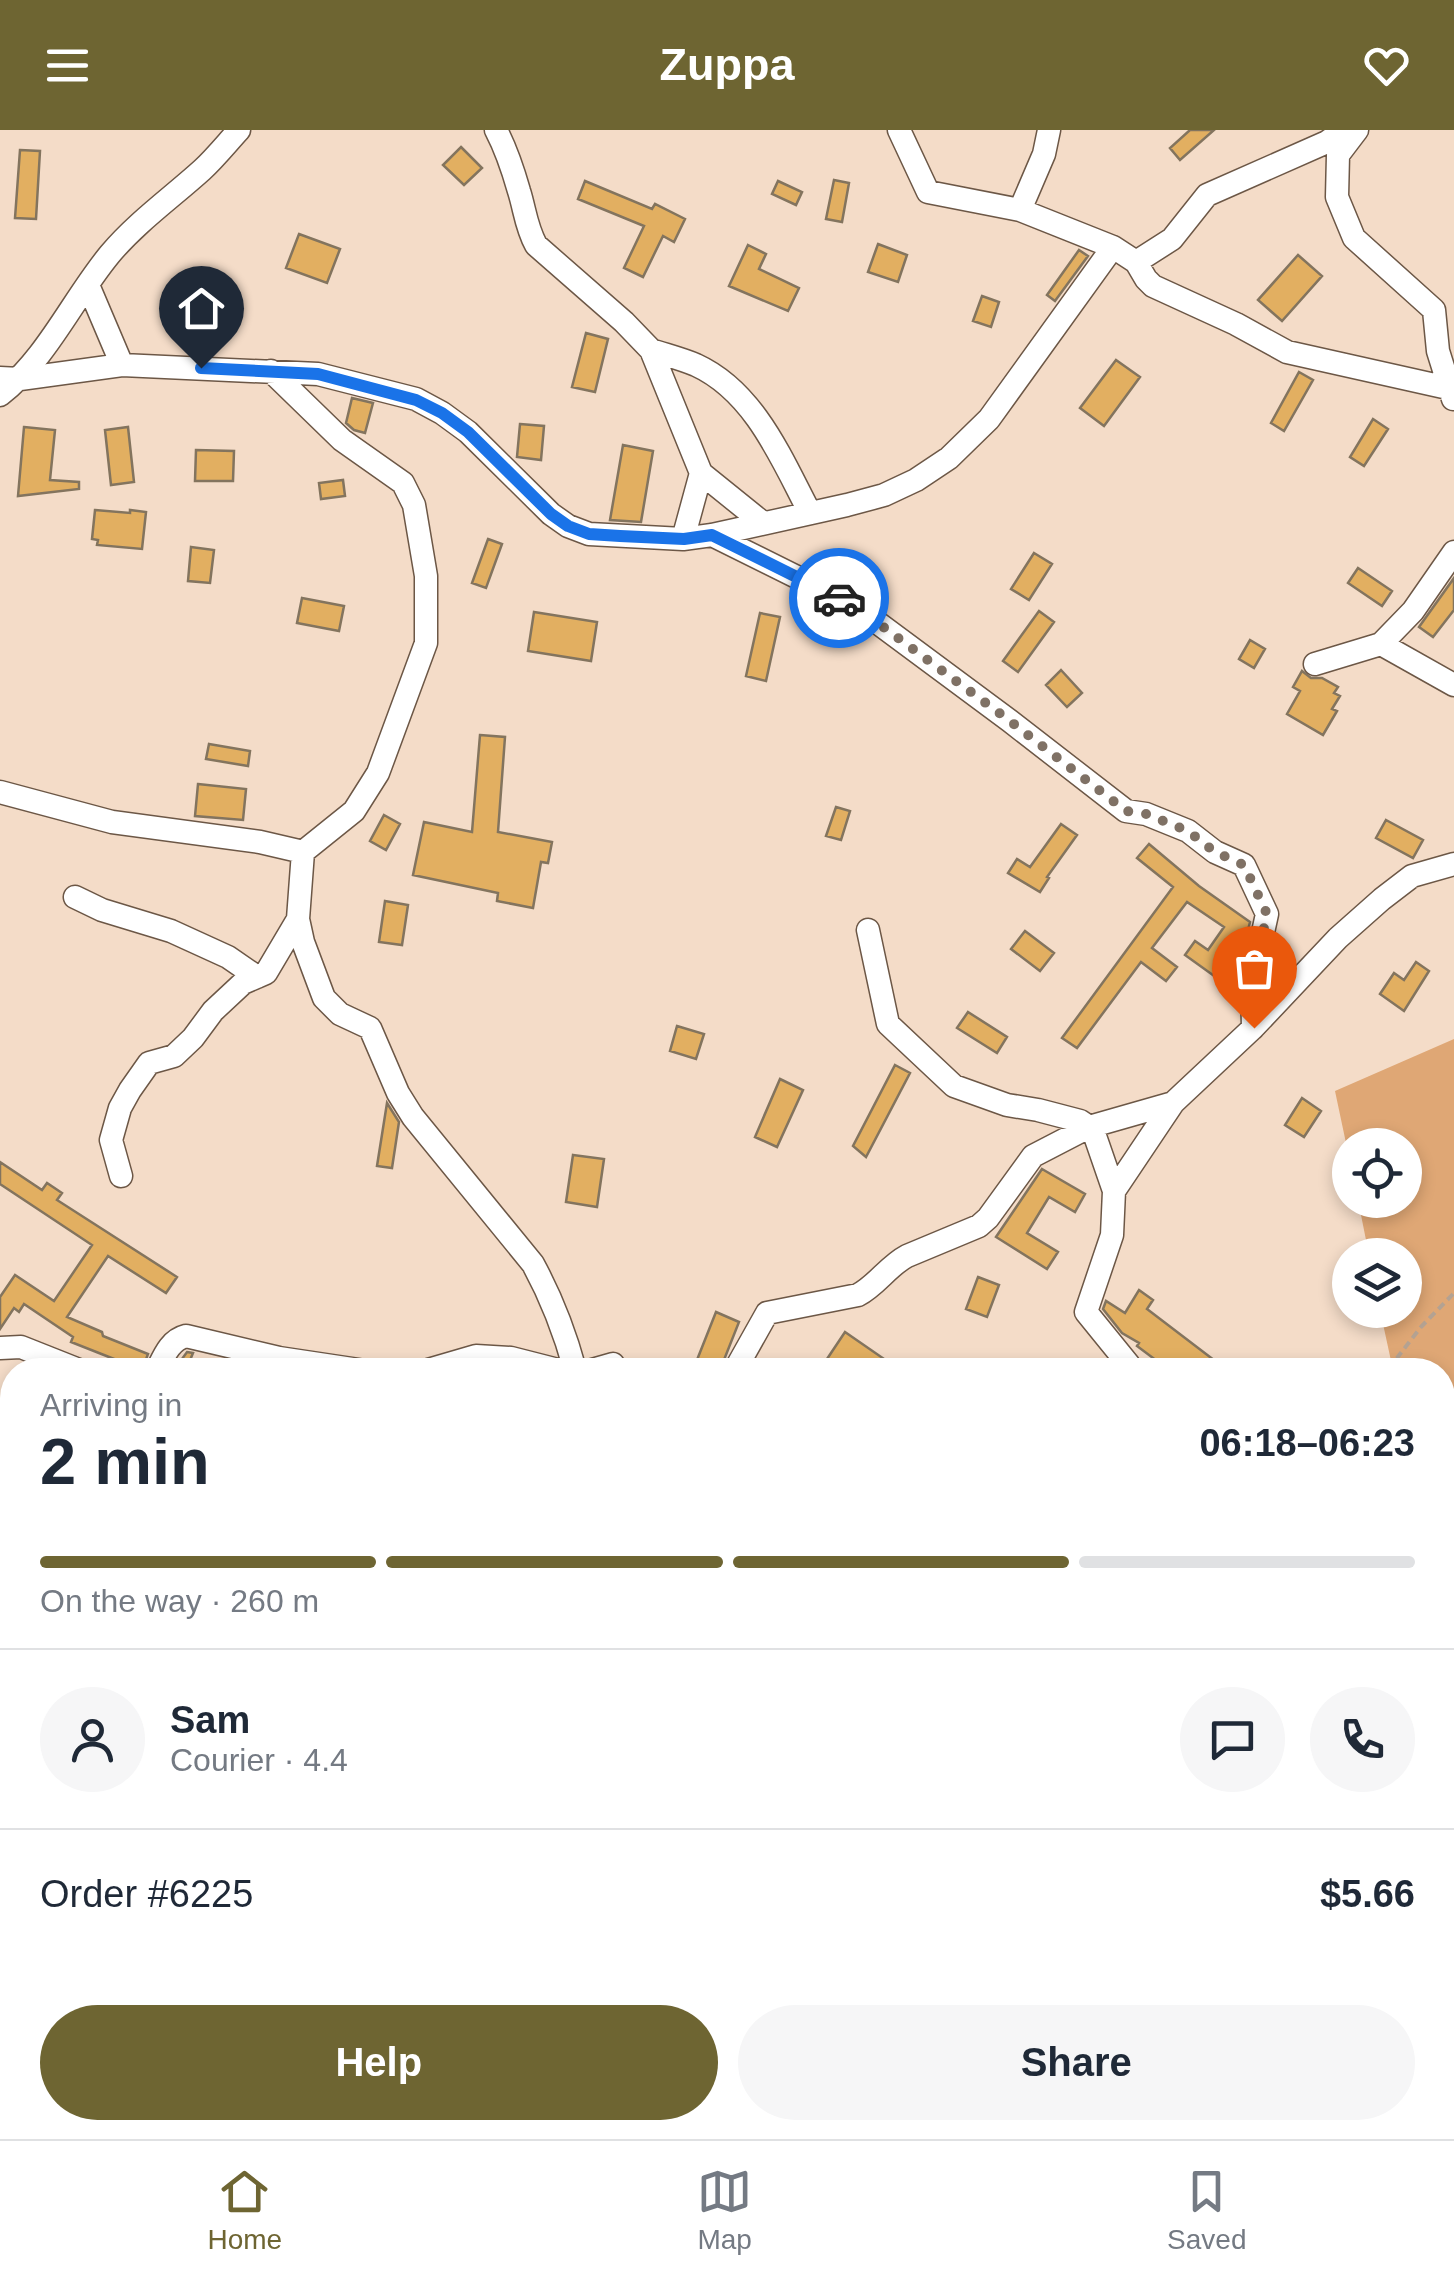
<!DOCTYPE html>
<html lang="en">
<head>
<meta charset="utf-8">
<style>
  body { margin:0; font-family:Arial,sans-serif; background:#f6f6f7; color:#1f2937; height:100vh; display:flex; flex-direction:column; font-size:38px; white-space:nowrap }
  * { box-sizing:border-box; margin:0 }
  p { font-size:32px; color:#747a83 }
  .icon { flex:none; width:55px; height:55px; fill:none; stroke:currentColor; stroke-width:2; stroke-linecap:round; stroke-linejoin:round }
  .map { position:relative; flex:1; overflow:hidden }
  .sheet { position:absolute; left:0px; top:1228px; width:1455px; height:782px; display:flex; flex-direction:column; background:#fff; border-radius:40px 40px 0 0; box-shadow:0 5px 15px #0003 }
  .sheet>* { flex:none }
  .buttons { position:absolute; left:1332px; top:998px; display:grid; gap:20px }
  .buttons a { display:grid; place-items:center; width:90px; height:90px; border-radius:50%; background:#fff; box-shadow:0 5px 15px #0003; font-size:50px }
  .pin { position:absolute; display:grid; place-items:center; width:85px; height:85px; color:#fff; margin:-102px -42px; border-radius:50% 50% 50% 0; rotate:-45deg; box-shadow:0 0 10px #0007 }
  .pin .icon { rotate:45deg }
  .courier { position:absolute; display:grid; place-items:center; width:100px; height:100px; margin:-50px; border:8px solid #1a73e8; border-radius:50%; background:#fff; color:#222; box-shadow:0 2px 12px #0007 }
  .summary em { font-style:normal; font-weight:700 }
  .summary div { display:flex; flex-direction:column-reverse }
  .summary { display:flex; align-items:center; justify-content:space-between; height:170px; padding:0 40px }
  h1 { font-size:65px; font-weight:700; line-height:75px }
  .bar { display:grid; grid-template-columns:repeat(4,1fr); gap:15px 10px; align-content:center; height:120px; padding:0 40px }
  .bar i { height:12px; border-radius:8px; background:#e0e1e3 }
  .bar .selected { background:#6e6532 }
  .bar p { grid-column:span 4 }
  .line { display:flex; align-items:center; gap:25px; padding:0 40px; border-top:2px solid #e0e1e3 }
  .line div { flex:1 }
  .round { display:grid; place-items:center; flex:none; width:105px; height:105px; border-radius:52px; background:#f6f6f7 }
  .button { display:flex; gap:20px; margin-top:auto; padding:20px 40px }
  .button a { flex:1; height:115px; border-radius:60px; background:#6e6532; color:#fff; font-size:40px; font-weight:700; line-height:115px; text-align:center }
  .button a+a { background:#f6f6f7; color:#1f2937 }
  header { display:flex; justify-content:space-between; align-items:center; height:130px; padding:0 40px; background:#6e6532; color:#fff; font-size:45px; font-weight:700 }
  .menu { display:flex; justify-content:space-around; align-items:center; height:140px; border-top:2px solid #e0e1e3; background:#fff; font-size:28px; color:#747a83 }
  .menu a { display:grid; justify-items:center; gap:5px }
  .menu .selected { color:#6e6532 }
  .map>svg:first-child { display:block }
</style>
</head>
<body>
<header><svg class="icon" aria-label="menu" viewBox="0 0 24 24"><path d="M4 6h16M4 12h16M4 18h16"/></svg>Zuppa<svg class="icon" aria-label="heart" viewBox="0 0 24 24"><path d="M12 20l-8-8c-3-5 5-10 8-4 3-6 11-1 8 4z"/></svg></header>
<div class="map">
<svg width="1454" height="2009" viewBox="0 0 1454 2009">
  <rect width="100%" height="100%" fill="#f4dcc8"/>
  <path fill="#dfa775" d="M1454,909V1525L1450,1520L1442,1484V1240H1393L1380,1180H1405V1125H1369L1358,1070H1405V1015H1350V1032L1335,961Z"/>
  <path fill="#e2af61" stroke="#83745e" stroke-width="2.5" d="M1190,0H1214L1180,30L1170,18Z
    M461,17L482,38L464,55L443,35Z
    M20,20L40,21L36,89L15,88Z
    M834,50L849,53L842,92L826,89Z
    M585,51L652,79L655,74L685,89L674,112L663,106L643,147L624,138L644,96L578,69Z
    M778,51L802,62L796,75L772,64Z
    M299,104L340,119L327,153L286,138Z
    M878,114L907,125L898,152L868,142Z
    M748,115L766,124L759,139L799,158L788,181L729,156Z
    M1079,120L1088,126L1055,171L1047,165Z
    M1298,125L1322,146L1282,191L1258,170Z
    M982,166L999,172L991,197L973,191Z
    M586,203L608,209L595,262L572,257Z
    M1116,230L1140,247L1104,296L1080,278Z
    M1299,242L1313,250L1284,301L1271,293Z
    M352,268L373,273L365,303L354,300L346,293Z
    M1373,289L1388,299L1364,336L1350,327Z
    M520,294L544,296L541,330L517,327Z
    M24,297L55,300L50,350L79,352V359L18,366Z
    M128,297L134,352L111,355L105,300Z
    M623,315L653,321L641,392L610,390Z
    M196,320L234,321L233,351H195Z
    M343,350L345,366L321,369L319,353Z
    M95,380L130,383V380L146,382L142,419L97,415L98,410L92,409Z
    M488,409L502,414L486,458L472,453Z
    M191,417L214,420L210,453L188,451Z
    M1034,423L1052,434L1029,470L1011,459Z
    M1358,438L1392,461L1382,476L1348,453Z
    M1454,448V480L1433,507L1419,497Z
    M302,468L344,476L339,501L297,493Z
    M1039,481L1054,492L1018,542L1003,531Z
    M534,482L597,492L591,531L528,521Z
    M760,483L780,487L766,551L746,546Z
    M1250,510L1265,519L1254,538L1239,529Z
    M1061,540L1082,563L1067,577L1046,555Z
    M1302,541L1311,548H1322L1338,557L1334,563L1340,566L1332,579L1337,581L1323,605L1287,584L1300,561L1293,557Z
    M480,605L505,607L498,702L552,712L548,733L541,732L533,778L497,771L498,763L413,745L424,692L472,702Z
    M209,614L250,621L248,636L206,629Z
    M198,654L246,659L243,690L195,686Z
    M836,677L850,681L841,710L826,706Z
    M384,685L400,694L386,720L370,711Z
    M1386,690L1423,710L1413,728L1376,708Z
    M1061,694L1077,705L1047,747L1049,748L1040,762L1008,743L1017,729L1030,737Z
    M1149,714L1199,756L1250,792L1247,804L1217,848L1185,825L1195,811L1208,820L1224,797L1187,772L1152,818L1177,837L1166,851L1141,832L1077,918L1062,908L1173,757L1137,728Z
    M385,771L408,775L402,815L379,812Z
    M1025,801L1054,823L1040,841L1011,819Z
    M1416,832L1429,841L1404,881L1380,864L1394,843L1404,850Z
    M968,882L1007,907L997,923L957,898Z
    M677,896L704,904L696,929L670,921Z
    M895,935L910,943L866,1027L853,1016Z
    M780,949L803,960L777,1017L755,1007Z
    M1302,968L1321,981L1304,1007L1285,995Z
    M387,973L399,992L392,1038L377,1036Z
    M573,1025L604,1029L597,1077L566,1072Z
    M0,1032L42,1060L47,1053L62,1063L57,1070L177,1147L166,1163L108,1126L67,1187L102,1202L103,1206L148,1224L142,1240L71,1212L73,1207L24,1174L19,1182L14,1178L0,1199V1167L15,1145L54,1171L92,1115L0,1054Z
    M1042,1039L1085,1064L1075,1082L1049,1067L1027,1103L1058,1122L1047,1139L996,1107Z
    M978,1147L999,1155L987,1187L966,1179Z
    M1139,1160L1153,1170L1147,1179L1227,1240H1169L1137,1216L1139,1213L1122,1203L1103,1179L1106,1171L1125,1183Z
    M716,1182L739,1192L720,1240H693Z
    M845,1202L887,1231L881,1240H843L827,1229Z
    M187,1222L193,1223L186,1240H174Z"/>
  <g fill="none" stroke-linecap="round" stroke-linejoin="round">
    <g stroke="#6c5746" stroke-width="25">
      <path id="minor" d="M496,0C506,19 513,40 519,61C525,80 526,97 536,115L624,192L651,220L701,343L763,393
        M899,0L928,62L1020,80L1113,117L1136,132L1146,149L1153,156L1236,194L1287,222L1448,258
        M1357,0L1338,25L1337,67L1354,108L1434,180L1438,221L1453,269
        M1020,80L1044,24L1049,0
        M1136,132L1172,109L1207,65L1327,12L1344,0
        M88,155L122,235
        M651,220C666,225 682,229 696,235C755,262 782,330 810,383
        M271,241L342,310L403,353L414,375L426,446V513L378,643L354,681L303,722L298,789L303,812L324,868L340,884L370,898L398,963L413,987L533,1134C551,1167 565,1203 575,1240
        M0,248L20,249L122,235L318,244L416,269L442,283L468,302L551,384L568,396L589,404L683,409L712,405L847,375L884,365L916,350L949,328L989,289L1113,117
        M0,265C48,227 72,170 110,124C137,92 171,68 202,40C215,28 227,13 239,0
        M712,405L855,476L1010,591L1126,681L1146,684L1188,701L1215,722L1244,735L1267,784L1252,853L1253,898
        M683,409L701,343
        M1381,514L1454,555
        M1315,534L1381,514L1413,481L1454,422
        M0,662L112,692L260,712L303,722
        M75,767L102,780L171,801L228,827L257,847
        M868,800L888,894L954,956L1007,975L1038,980L1080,991L1089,997L1095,1006L1114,1061L1112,1105L1086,1182L1129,1235L1128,1240
        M121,1046L111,1010L120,978L130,960L149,933L174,926L193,908L213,881L243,853L266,843L298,789
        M1114,1061L1173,973L1253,898L1338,808L1382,769L1412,746L1454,734
        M0,1218L21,1217L79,1240
        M157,1240C164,1226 170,1210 186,1206L279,1228L359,1240
        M428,1240L476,1226L511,1228L558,1240
        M592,1240L613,1234
        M735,1240L767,1183L858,1165C877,1155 888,1136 907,1126L979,1096L988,1088L1033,1026L1089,997L1173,973
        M0,1494L12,1491
        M1442,1676L1454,1671
        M1442,1757L1454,1771
        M0,1873L12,1870
        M0,1943L12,1951
        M701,1998L709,2009
        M1071,1998L1084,2009
        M66,2009L70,1998
        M770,2009L793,1998
        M1102,2009L1110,1998"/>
    </g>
    <path stroke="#b4a292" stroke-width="4" stroke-dasharray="8 5" stroke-linecap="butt" d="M1373,1240L1397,1228L1421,1197L1454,1163"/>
    <use href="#minor" stroke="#fff" stroke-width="22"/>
  </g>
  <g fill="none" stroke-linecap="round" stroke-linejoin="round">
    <path stroke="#7f7165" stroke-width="10" stroke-dasharray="0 18" d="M839,468L855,476L1010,591L1126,681L1146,684L1188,701L1215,722L1244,735L1267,784L1252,853L1254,898"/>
    <path stroke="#1a73e8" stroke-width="12" d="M201,238L318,244L416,270L442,283L468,302L551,384L568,396L589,404L620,406L684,409L712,405L839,468"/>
  </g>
</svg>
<div class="buttons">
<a><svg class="icon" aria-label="locate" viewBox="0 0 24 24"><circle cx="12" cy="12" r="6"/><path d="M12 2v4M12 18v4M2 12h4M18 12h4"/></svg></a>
<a><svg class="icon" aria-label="layers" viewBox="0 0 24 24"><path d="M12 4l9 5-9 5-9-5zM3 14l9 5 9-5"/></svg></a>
</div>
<div class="pin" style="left:1254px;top:898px;background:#ea580c"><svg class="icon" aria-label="bag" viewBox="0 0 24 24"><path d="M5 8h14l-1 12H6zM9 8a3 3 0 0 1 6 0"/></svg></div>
<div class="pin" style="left:201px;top:238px;background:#1f2937"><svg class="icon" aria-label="home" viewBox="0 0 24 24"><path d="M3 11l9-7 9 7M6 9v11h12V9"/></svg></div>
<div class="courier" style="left:839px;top:468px"><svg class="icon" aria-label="car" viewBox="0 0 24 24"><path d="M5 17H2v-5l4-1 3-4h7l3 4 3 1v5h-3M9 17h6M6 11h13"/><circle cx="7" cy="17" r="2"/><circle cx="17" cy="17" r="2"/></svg></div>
<section class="sheet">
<div class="summary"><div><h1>2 min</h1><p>Arriving in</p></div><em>06:18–06:23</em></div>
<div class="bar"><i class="selected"></i><i class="selected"></i><i class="selected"></i><i></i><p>On the way · 260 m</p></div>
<div class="line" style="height:180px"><a class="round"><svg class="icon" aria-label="person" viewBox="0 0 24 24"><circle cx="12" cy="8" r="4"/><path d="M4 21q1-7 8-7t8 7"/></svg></a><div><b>Sam</b><p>Courier · 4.4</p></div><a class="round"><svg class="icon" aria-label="chat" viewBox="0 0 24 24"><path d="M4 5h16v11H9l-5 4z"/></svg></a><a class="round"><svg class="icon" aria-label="phone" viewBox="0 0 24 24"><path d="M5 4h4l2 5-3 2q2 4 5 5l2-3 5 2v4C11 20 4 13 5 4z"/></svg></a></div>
<div class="line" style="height:130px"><div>Order #6225</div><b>$5.66</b></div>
<div class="button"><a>Help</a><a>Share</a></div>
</section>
</div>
<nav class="menu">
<a class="selected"><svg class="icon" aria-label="home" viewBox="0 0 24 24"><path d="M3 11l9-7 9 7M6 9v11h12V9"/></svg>Home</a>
<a><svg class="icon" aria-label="map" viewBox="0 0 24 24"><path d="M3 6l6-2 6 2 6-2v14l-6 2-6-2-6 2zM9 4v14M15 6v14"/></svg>Map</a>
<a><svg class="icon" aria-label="saved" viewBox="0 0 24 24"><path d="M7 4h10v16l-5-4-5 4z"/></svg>Saved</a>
</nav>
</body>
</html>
